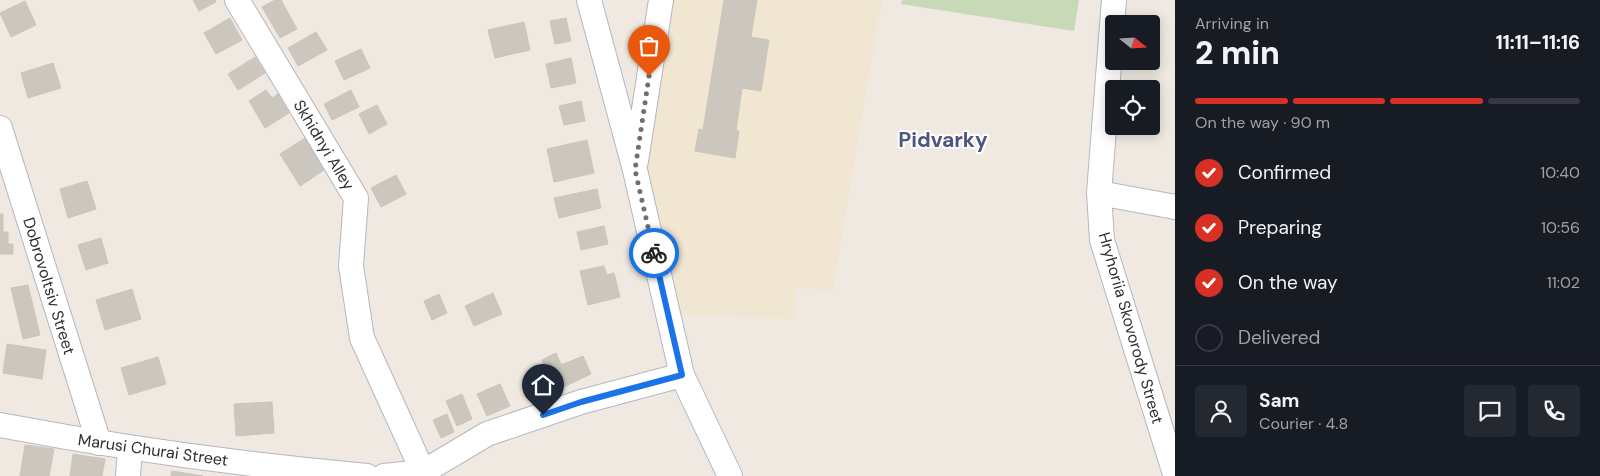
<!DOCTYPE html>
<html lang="en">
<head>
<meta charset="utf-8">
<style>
  body { margin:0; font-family:"DM Sans",sans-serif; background:#242831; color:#f1f3f6; height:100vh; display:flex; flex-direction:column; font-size:19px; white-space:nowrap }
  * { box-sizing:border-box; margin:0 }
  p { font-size:16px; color:#9ea1a6 }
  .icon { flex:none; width:28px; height:28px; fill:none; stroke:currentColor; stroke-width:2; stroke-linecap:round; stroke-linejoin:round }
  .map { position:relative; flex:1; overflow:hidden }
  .details { display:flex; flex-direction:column; background:#171b24; width:425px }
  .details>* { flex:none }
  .needle { width:32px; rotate:108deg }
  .controls { position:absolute; left:1105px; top:15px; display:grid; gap:10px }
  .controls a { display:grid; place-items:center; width:55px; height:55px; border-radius:5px; background:#171b24; box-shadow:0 2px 12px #0003; font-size:25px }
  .pin { position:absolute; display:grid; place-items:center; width:42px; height:42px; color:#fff; margin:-51px -21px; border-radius:50% 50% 50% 0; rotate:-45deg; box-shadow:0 0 5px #0007 }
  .pin .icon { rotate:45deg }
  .courier { position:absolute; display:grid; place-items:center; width:50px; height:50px; margin:-25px; border:4px solid #1a73e8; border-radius:50%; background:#fff; color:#222; box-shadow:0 1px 6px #0007 }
  .overview em { font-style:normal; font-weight:800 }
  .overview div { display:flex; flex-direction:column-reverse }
  .overview { display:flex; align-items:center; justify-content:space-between; height:85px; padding:0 20px }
  h1 { font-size:32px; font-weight:800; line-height:38px }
  .bar { display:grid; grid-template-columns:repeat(4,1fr); gap:8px 5px; align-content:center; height:60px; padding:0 20px }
  .bar i { height:6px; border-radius:4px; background:#363941 }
  .bar .active { background:#d93025 }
  .bar p { grid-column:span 4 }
  .line { display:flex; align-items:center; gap:12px; padding:0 20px; border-top:1px solid #363941 }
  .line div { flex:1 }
  .round { display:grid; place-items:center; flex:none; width:52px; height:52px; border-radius:5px; background:#242831 }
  ol { padding:0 20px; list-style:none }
  li { display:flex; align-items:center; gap:15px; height:55px }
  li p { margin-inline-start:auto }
  li .icon { padding:5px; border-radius:50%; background:#d93025; color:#fff; stroke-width:4 }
  li:last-child { color:#9ea1a6 }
  li i { width:28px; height:28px; border:2px solid #363941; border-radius:50% }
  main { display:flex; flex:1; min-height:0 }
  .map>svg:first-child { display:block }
</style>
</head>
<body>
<main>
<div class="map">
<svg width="1175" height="476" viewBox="0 0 1175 476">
  <rect width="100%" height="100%" fill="#efe9e1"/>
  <path fill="#f0e6d1" d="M657,0H882L833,290L795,288L797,319L667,315L633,134Z"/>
  <path fill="#c8d9b8" d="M902,0H1079L1074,31L901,4Z"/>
  <path fill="#cbc7bf" stroke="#cbc5ba" d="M193,0H215L216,2L199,11Z
    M275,0H281L297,29L280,38L262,7Z
    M724,0H757L751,37L769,40L761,91L742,88L736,130L739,131L735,158L695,151L699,129L703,130Z
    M25,1L36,25L11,37L0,13Z
    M230,18L242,40L216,54L204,33Z
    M566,18L571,41L555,44L550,21Z
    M524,22L530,50L495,58L488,30Z
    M316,32L327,50L298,66L288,48Z
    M361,49L370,68L344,80L335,61Z
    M255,57L265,73L238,90L228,74Z
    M571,58L576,83L551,88L546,64Z
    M53,63L61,88L28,98L21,73Z
    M266,90L272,98L278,94L289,113L265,128L249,101Z
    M351,90L359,107L332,120L324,104Z
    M581,101L585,121L564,125L559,106Z
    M377,105L387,124L369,134L359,114Z
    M305,138L324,170L300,186L280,154Z
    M587,140L594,173L554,182L547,149Z
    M396,175L406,194L381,207L371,188Z
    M87,181L96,209L68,218L60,189Z
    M597,189L601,208L559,218L554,198Z
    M0,214H3V232H8V244H13V254H0Z
    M604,226L608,244L581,250L577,232Z
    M101,238L108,263L86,270L78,245Z
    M604,266L607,275L614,273L620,297L588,305L580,271Z
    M28,285L40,335L23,339L11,288Z
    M132,289L141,319L105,330L96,300Z
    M493,293L502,314L474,326L465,306Z
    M439,294L447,313L432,320L424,301Z
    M7,344L46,350L42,379L3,373Z
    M556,353L570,384L556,390L542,360Z
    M583,356L591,374L570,384L561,365Z
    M158,357L166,384L129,395L121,368Z
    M500,384L510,406L487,416L477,394Z
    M462,394L472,419L457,426L446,401Z
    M272,402L274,433L236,436L234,404Z
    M447,414L454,432L441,438L433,420Z
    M25,445L54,449L49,476H20Z
    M73,454L105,459L102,476H70Z
    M172,471L203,476H171Z"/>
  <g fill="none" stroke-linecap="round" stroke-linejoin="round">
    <g stroke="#b4b7c1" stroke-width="26">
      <path id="minor" d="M237,0L356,198L351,266L362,338L423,472L487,434L581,402L682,375
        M589,0L635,170L682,375L730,476
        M1114,0L1099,193L1102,240L1175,474
        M0,128L99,443
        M636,161L661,0
        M1099,193L1175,207
        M0,425C122,448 244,465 367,476
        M128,476L130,448
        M384,476L423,472L419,476"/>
    </g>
    <use href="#minor" stroke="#fff" stroke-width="24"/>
  </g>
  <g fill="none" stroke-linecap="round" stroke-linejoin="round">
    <path stroke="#726f6d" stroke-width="5" stroke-dasharray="0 9" d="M649,76L635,170L654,253"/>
    <path stroke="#1a73e8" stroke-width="6" d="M543,415L581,402L682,375L654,253"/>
  </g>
  <g text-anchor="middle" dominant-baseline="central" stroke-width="4" stroke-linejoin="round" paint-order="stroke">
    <g font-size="16" fill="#2e2e2e" stroke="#fff">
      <text transform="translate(324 145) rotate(59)">Skhidnyi Alley</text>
      <text transform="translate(49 286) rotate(73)">Dobrovoltsiv Street</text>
      <text transform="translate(1131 328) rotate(74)">Hryhoriia Skovorody Street</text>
      <text transform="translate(153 450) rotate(8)">Marusi Churai Street</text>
    </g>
    <g font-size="21" font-weight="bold" fill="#4d5680" stroke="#fff">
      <text x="943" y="140">Pidvarky</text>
    </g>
  </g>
</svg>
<div class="controls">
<a><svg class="needle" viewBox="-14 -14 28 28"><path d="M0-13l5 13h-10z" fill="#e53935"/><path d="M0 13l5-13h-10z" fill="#9ea1a6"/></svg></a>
<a><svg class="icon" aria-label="locate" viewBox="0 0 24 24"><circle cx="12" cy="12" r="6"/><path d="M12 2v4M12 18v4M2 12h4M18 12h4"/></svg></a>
</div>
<div class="pin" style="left:649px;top:76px;background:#ea580c"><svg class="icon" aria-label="bag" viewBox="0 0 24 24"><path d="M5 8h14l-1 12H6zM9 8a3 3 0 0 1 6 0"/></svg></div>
<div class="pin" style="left:543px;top:415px;background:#1f2937"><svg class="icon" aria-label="home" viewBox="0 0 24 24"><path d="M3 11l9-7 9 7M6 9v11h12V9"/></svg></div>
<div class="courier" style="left:654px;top:253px"><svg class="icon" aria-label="bike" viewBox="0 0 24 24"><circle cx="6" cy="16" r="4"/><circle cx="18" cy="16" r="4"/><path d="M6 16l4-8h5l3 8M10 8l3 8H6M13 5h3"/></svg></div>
</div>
<section class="details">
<div class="overview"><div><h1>2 min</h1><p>Arriving in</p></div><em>11:11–11:16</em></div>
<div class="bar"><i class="active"></i><i class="active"></i><i class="active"></i><i></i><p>On the way · 90 m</p></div>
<ol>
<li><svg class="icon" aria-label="check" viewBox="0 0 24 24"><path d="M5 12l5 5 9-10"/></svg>Confirmed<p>10:40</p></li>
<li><svg class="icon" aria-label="check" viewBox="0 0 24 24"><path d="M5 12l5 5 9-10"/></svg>Preparing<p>10:56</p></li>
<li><svg class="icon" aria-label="check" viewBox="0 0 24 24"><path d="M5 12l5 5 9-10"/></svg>On the way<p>11:02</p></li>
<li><i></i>Delivered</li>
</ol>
<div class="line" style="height:90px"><a class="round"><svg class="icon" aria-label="person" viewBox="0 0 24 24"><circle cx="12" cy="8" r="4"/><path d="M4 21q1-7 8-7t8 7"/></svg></a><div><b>Sam</b><p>Courier · 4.8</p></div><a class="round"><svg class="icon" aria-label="chat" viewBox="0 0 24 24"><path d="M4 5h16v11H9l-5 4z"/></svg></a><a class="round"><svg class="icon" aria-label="phone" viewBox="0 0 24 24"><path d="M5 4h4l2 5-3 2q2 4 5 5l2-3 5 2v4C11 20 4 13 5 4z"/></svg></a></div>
</section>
</main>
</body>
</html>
